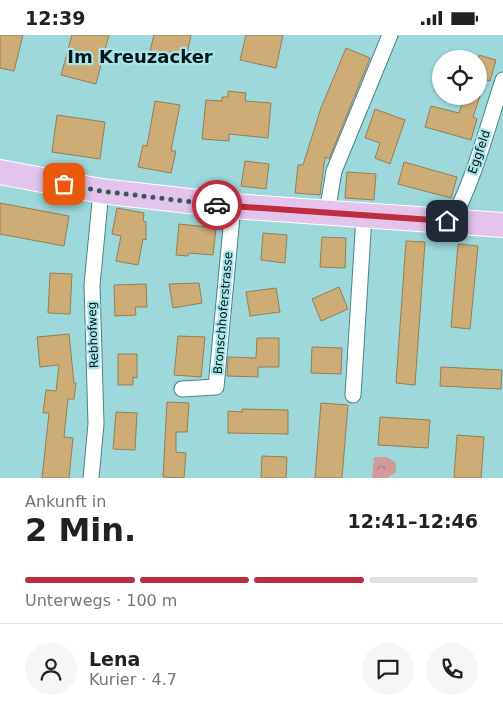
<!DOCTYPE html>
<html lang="de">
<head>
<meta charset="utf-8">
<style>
  body { margin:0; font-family:"DejaVu Sans",sans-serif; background:#f6f6f6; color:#202124; height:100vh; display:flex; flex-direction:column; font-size:19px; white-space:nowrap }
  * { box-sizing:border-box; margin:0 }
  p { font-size:16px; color:#757577 }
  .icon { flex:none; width:28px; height:28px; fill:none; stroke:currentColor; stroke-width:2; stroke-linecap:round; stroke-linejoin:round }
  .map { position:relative; height:443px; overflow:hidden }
  .details { display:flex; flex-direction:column; background:#fff; flex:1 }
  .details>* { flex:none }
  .buttons { position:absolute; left:432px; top:15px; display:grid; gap:10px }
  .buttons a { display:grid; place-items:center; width:55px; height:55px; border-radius:50%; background:#fff; box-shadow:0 1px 4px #0004; font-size:25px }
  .pin { position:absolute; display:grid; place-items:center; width:42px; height:42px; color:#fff; margin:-21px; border-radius:10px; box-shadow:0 2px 8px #0006 }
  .courier { position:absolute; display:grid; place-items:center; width:50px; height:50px; margin:-25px; border:4px solid #bd2d40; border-radius:50%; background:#fff; color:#222; box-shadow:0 1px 6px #0007 }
  .headline em { font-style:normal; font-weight:600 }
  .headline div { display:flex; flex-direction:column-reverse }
  .headline { display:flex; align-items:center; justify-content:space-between; height:85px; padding:0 25px }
  h1 { font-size:32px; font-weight:600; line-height:38px }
  .bar { display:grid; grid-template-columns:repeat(4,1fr); gap:8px 5px; align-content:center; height:60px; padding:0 25px }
  .bar i { height:6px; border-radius:4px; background:#e0e0e0 }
  .bar .selected { background:#bd2d40 }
  .bar p { grid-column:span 4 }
  .line { display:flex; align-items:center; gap:12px; padding:0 25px; border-top:1px solid #e0e0e0 }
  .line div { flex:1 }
  .round { display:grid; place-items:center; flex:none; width:52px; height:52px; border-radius:26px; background:#f6f6f6 }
  .status { display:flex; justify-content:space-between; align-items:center; height:35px; padding:0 25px; background:#fff; direction:ltr }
  .status svg { height:14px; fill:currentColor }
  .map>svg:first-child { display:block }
</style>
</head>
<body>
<div class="status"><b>12:39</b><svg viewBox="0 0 49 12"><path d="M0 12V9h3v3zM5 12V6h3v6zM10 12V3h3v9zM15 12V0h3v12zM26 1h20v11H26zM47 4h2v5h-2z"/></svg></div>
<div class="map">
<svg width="503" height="443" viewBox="0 0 503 443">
  <defs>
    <pattern id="forest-crowns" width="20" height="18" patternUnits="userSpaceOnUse" patternTransform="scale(1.25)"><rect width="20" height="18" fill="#d09b9a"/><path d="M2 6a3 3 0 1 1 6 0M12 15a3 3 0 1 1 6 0" fill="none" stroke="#a67d7c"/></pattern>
  </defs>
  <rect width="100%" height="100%" fill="#9dd9db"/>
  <path fill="url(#forest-crowns)" d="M374,422H387L396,428V437L387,443H372Z"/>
  <path fill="#ceac75" stroke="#957d56" d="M0,0H23L14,36L0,33Z
    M72,0H109L96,49L61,40Z
    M154,0H191L186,24L150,16Z
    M246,0H283L276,33L240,25Z
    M346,13L370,23L329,124L325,122L320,160L295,158L298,130H303L321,73Z
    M479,20L496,25L490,46L479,43Z
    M228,56L246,58L245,66L271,68L268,103L229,99V106L202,104L206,65L222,66V62H228Z
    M465,61H480L473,82L477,84L471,105L425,92L431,71L459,78Z
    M155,66L180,70L171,116H176L171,138L138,132L143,110L147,111Z
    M375,74L405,85L390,129L375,123L380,108L365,103Z
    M57,80L105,87L100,124L52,117Z
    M245,126L269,129L266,154L241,151Z
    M404,127L457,142L451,163L398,149Z
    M347,137L376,139L374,165L345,163Z
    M0,168L69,181L64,211L0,199Z
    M117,173L144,178L143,186L146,187V205L143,204L138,230L116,226L121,201L112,199Z
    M179,189L216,193L213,220L189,218L188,221L176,220Z
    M263,198L287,200L285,228L261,225Z
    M322,202L346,203L345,233L320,232Z
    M406,206L425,207L415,350L396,348Z
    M458,209L478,211L470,294L451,292Z
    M50,238L72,239L70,279L48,278Z
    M199,248L202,268L173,273L169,249Z
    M146,249L147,272H135L136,280L115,281L114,250Z
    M339,252L348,274L321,286L312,264Z
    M276,253L280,277L250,281L246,257Z
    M69,299L74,348H76L74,364H68L64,402L73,403L69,443H42L49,378H43L46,355L56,356L59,330L40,332L37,302Z
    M178,301L205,302L201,342L174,340Z
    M257,303H279V332H258V342L227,341L228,322L256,323Z
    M312,312L342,313L341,339L311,338Z
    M118,319H137V343L133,342V350H118Z
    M441,332L502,335L501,354L440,351Z
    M167,367L189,368L187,397H176V417L186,418L184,443L163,442Z
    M321,368L348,370L342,443H315Z
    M242,374L288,375V399L228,398V376L242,377Z
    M116,377L137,378L135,415L113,414Z
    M380,382L430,385L428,413L378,410Z
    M457,400L484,402L481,443H454Z
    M262,421L287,422L286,443H261Z"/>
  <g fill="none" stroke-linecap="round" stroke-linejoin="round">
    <g stroke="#498385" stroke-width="17">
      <path id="minor" d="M327,178L334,136L390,0
        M451,187C474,146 488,90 503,45
        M182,354L216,352L233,171
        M353,360L364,181
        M91,443L96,389L92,250L101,156"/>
    </g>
    <g stroke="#fff" stroke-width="26">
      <path id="primary" d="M0,137L101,156L233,171L503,190"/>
    </g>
    <use href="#minor" stroke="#fff" stroke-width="15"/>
    <use href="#primary" stroke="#e4c4ed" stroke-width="24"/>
  </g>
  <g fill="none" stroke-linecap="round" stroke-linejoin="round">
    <path stroke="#37595a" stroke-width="5" stroke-dasharray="0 9" d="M64,149L101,156L217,170"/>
    <path stroke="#bd2d40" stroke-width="6" d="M217,170L447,186"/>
  </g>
  <g text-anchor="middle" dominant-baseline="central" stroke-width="4.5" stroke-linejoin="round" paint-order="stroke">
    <g font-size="12" fill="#001415" stroke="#aae6e9">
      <text transform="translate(479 117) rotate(-71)">Eggfeld</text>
      <text transform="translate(223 278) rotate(-85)">Bronschhoferstrasse</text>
      <text transform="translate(93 300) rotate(-92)">Rebhofweg</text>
    </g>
    <g font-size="18" font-weight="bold" fill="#001415" stroke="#aae6e9">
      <text x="140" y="21">Im Kreuzacker</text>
    </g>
  </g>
</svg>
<div class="buttons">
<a><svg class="icon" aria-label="locate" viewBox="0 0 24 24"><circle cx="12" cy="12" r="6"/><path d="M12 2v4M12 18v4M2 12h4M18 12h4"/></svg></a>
</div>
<div class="pin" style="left:64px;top:149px;background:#ea580c"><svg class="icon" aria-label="bag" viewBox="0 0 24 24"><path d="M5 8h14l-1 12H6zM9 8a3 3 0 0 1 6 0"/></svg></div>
<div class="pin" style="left:447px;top:186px;background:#1f2937"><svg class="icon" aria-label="home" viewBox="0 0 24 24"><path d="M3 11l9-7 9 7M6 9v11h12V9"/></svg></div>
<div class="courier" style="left:217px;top:170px"><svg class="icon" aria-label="car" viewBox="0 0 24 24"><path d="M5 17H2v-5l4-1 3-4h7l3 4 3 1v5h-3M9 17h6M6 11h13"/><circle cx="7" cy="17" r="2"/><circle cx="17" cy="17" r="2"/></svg></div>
</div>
<section class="details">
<div class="headline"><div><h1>2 Min.</h1><p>Ankunft in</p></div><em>12:41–12:46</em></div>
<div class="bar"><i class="selected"></i><i class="selected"></i><i class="selected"></i><i></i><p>Unterwegs · 100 m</p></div>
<div class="line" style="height:90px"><a class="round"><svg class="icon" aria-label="person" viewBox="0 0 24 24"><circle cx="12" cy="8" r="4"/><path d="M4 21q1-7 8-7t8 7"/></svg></a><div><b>Lena</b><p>Kurier · 4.7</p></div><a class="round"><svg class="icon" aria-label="chat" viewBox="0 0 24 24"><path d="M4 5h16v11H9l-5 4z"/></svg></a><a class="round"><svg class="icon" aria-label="phone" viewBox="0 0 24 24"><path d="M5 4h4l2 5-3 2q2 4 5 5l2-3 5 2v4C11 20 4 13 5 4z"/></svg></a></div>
</section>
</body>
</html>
